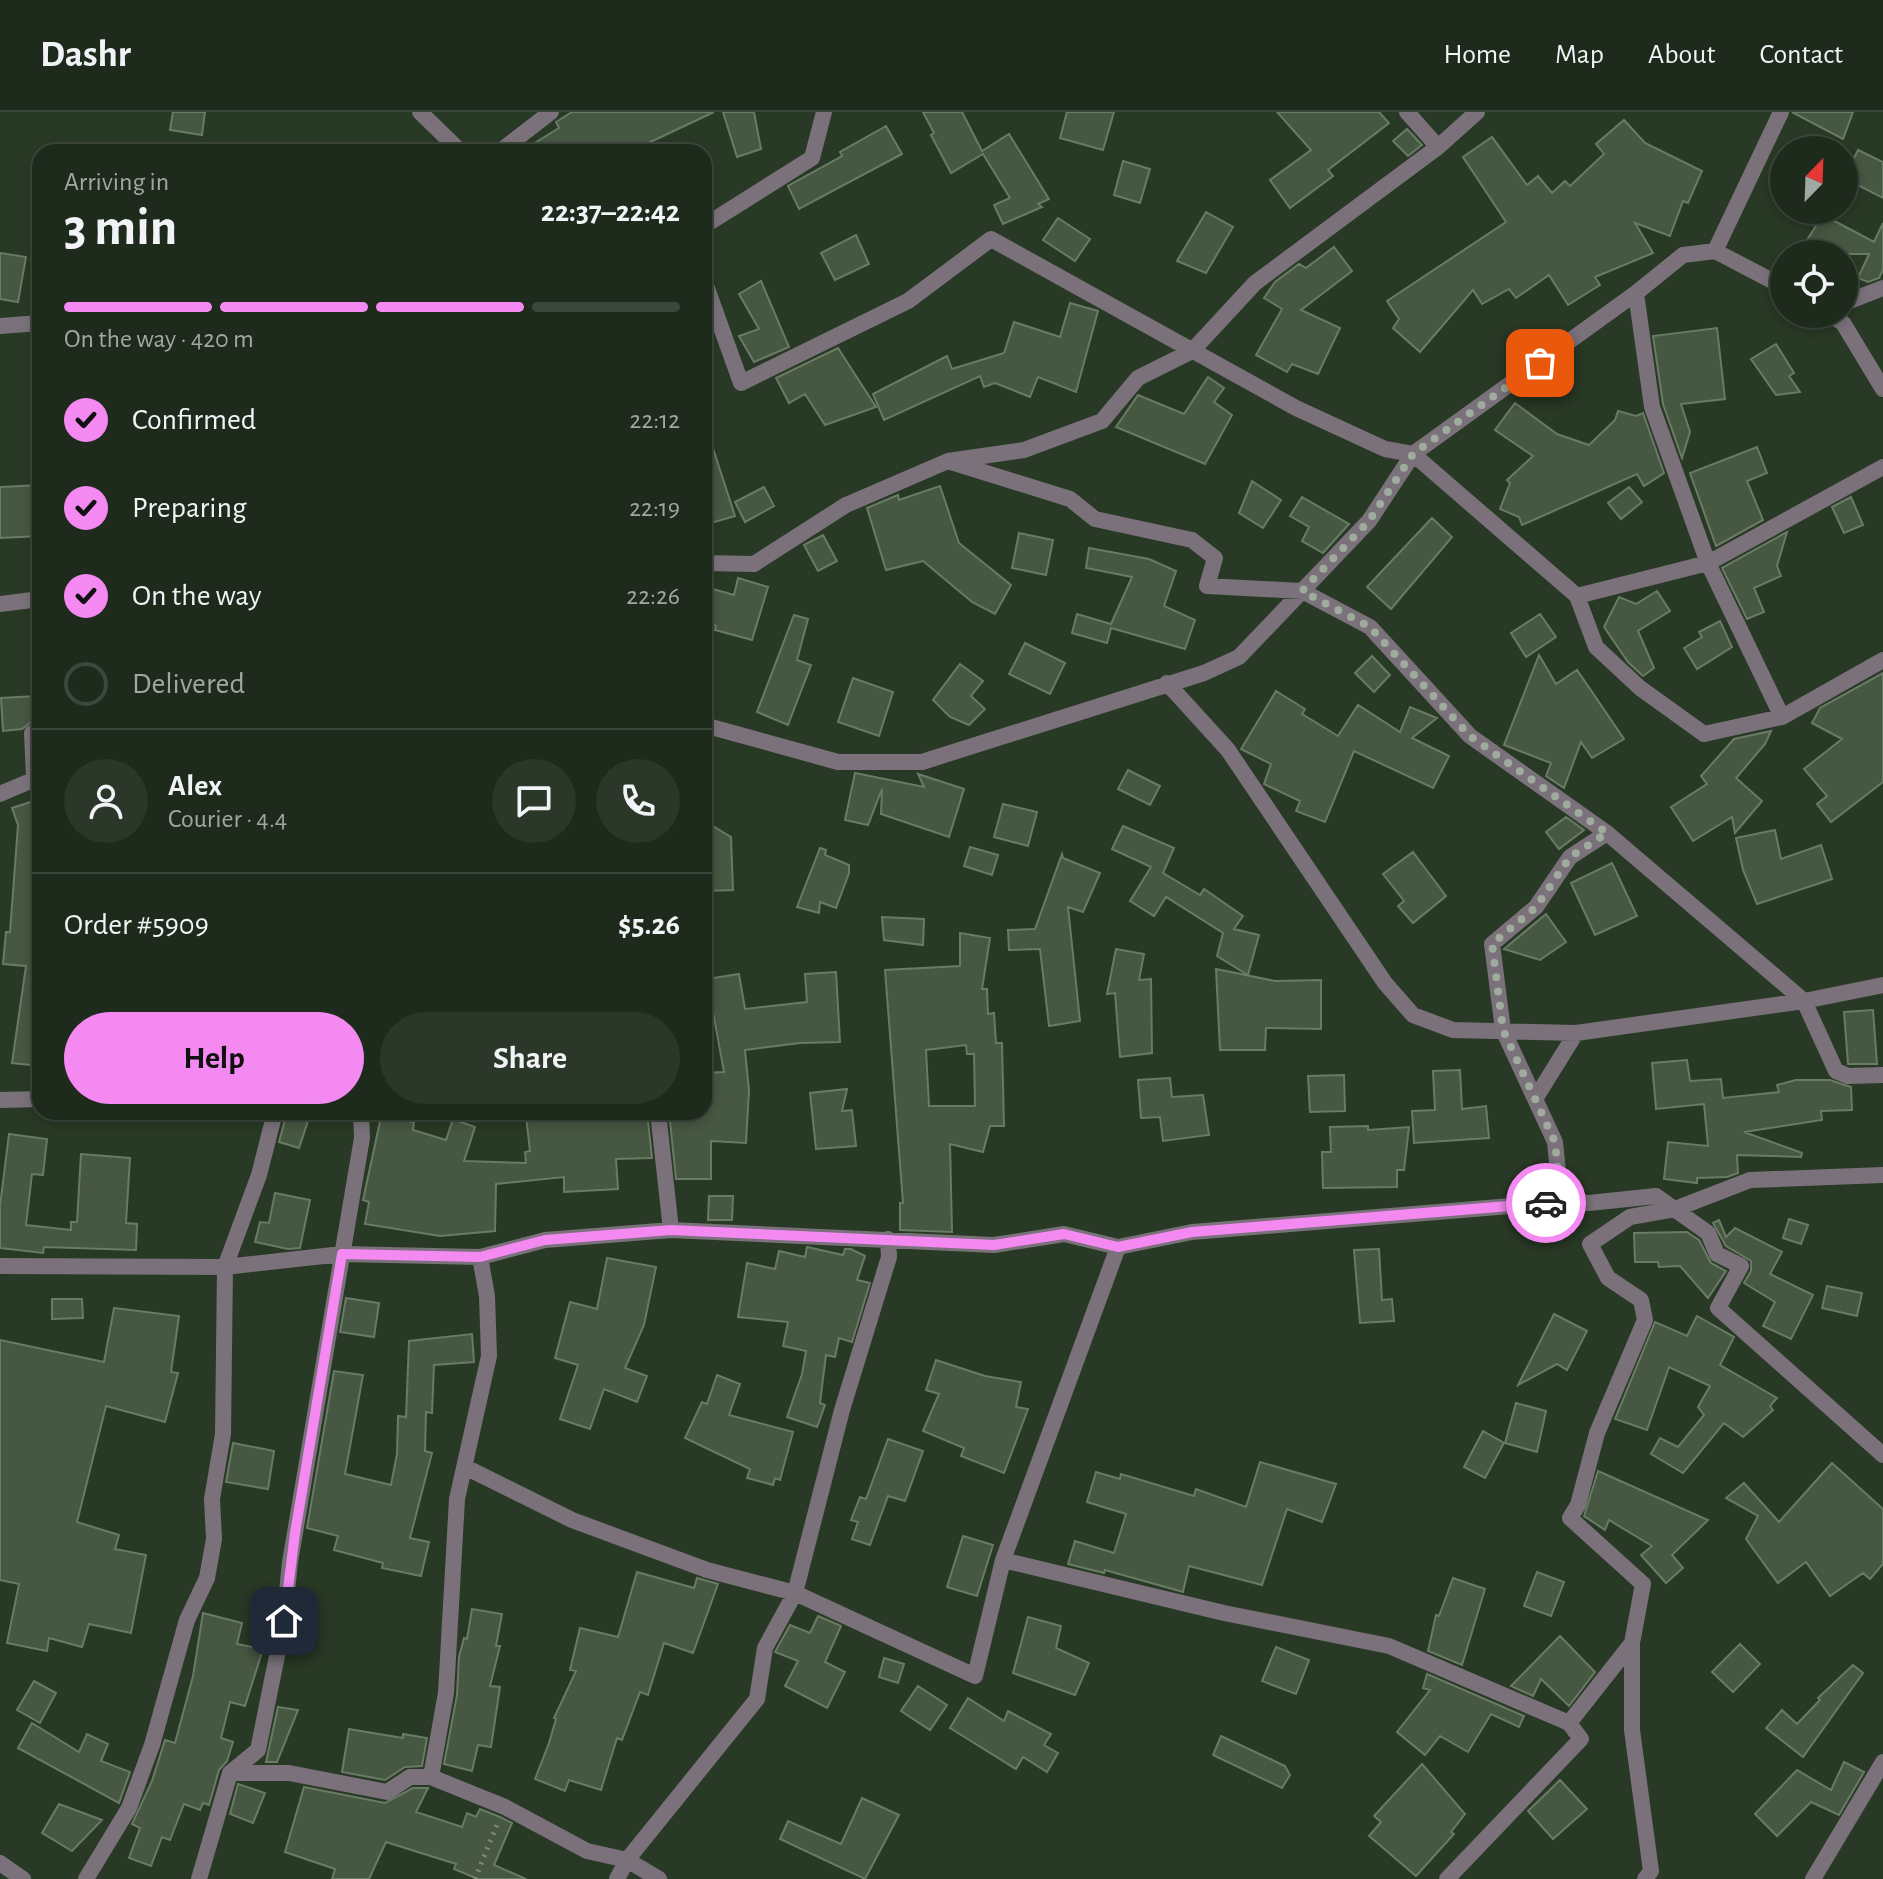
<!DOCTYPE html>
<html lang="en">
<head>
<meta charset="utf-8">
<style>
  body { margin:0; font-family:"Alegreya Sans",sans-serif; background:#2b3729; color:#f1f3f6; height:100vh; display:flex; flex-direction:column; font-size:30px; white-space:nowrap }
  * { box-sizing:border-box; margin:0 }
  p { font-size:26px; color:#a1a7a3 }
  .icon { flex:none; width:44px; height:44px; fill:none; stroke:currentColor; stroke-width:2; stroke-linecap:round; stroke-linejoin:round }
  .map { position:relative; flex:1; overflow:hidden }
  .drawer { position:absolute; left:32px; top:32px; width:680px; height:976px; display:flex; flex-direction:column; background:#1e2b1c; border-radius:24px; box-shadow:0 4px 12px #0003,0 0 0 2px #3c473b }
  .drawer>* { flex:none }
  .needle { width:52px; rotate:23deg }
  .tools { position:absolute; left:1770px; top:24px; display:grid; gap:16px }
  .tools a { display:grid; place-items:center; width:88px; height:88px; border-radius:50%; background:#1e2b1c; box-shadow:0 4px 12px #0003,0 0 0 2px #3c473b; font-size:40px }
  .pin { position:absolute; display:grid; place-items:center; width:68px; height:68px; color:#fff; margin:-34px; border-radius:16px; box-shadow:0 4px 12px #0006 }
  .courier { position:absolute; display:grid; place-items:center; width:80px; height:80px; margin:-40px; border:6px solid #f389f1; border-radius:50%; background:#fff; color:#222; box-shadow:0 2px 10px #0007 }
  .summary em { font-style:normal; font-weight:600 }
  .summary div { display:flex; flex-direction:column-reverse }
  .summary { display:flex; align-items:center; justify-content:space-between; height:136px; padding:0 32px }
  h1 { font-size:52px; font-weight:600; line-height:60px }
  .bar { display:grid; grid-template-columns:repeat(4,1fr); gap:12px 8px; align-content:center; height:96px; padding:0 32px }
  .bar i { height:10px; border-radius:6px; background:#3c473b }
  .bar .selected { background:#f389f1 }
  .bar p { grid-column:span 4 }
  .line { display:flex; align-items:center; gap:20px; padding:0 32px; border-top:2px solid #3c473b }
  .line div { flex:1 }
  .round { display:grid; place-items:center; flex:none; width:84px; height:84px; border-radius:42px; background:#2b3729 }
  ol { padding:0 32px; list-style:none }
  li { display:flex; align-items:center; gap:24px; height:88px }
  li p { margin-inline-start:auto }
  li .icon { padding:8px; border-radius:50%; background:#f389f1; color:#111; stroke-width:4 }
  li:last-child { color:#a1a7a3 }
  li i { width:44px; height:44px; border:4px solid #3c473b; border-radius:50% }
  .primary-button { display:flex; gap:16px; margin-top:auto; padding:16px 32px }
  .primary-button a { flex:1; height:92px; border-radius:48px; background:#f389f1; color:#111; font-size:32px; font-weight:600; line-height:92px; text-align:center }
  .primary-button a+a { background:#2b3729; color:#f1f3f6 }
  header { display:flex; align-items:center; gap:48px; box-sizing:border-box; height:112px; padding:0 40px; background:#1e2b1c; border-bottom:2px solid #3c473b }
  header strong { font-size:38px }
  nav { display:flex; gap:44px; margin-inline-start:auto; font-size:28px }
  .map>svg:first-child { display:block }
</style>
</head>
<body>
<header>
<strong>Dashr</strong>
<nav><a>Home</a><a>Map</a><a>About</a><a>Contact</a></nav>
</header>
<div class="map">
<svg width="1883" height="1767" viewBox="0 0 1883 1767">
  <rect width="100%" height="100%" fill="#283925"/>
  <path fill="#465742" stroke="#697b65" stroke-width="2" fill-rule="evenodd" d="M173,0H205L202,23L170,18Z
    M572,0H714L644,33L648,40H520L559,16L556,10Z
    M723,0H754L761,37L737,45Z
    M923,0H962L982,39L1009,22L1049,87L1038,92L1042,95L1003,112L994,93L1010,86L983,42L951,61L931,23L934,21Z
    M1067,0H1114L1103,38L1060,26Z
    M1277,0H1379L1389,11L1328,58L1333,64L1290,96L1270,68L1311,38Z
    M1792,0H1853L1843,27Z
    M1624,8L1645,31L1702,59L1688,91L1683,89L1670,124L1635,111L1653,141L1595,165L1600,173L1568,193L1549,163L1516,186L1509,177L1482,192L1473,178L1420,240L1393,216L1399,207L1387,189L1506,110L1463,45L1492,25L1527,73L1538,64L1552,81L1565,69L1570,74L1604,42L1596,32Z
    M886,14L902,42L799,97L788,74L842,44L840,40Z
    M1407,17L1422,33L1408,44L1393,29Z
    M1858,38L1883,50V86L1844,66Z
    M1123,49L1150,57L1140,91L1114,83Z
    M1206,100L1233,115L1206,161L1177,149Z
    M1823,103L1874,130L1883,111V158L1879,166L1868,170L1858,166L1869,142H1815L1803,134Z
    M1058,106L1090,127L1075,149L1043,128Z
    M856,123L869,152L835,168L821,141Z
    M1334,135L1352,159L1301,198L1340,216L1318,262L1292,252L1287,260L1256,243L1282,197L1264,186L1275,170L1299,152L1306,156Z
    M0,141L26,145L18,190L0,187Z
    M761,169L789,235L754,250L739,224L759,217L739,182Z
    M1070,191L1098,199L1076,280L1038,265L1030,285L995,271L984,275L980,264L884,308L873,282L947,244L952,257L1004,241L1014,210L1060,225Z
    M1717,216L1725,287L1681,292L1690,320L1682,346L1663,292L1653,224Z
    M1776,232L1794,261L1789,264L1800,280L1776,283L1751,247Z
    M838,236L876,295L825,313L805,282L789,291L776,266Z
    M1208,265L1224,276L1214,290L1232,303L1205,352L1116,315L1138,283L1184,302Z
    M1515,291L1557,322L1589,333L1615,308L1618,299L1636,304L1643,301L1664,361L1644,374L1637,362L1522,413L1519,405L1500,397L1510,371L1507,368L1533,344L1495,318Z
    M704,321H708L735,404L704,413Z
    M1757,335L1767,361L1747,369L1763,408L1716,434L1690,361Z
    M1252,369L1281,388L1263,416L1239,401Z
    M40,373V424L0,426V375Z
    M940,374L959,431L1011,473L995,502L972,490L923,449L886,458L867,396L898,383L899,388Z
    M764,375L774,394L745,410L735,390Z
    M1629,375L1642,390L1621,407L1608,391Z
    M1302,385L1349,412L1323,441L1302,429L1309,415L1290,404Z
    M1851,385L1863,413L1844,421L1832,395Z
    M1432,406L1452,425L1391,497L1367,475Z
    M1787,420L1777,454L1781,464L1754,476L1764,500L1747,507L1722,456Z
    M1019,421L1053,428L1046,463L1012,456Z
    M823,423L837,449L818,459L804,433Z
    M1089,436L1149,447L1176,459L1164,494L1195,508L1185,537L1111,516L1107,531L1072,521L1077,502L1111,512L1132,465L1086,456Z
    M738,466L768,475L752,528L715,518L716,514L704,510L713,477L734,483Z
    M1657,479L1670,499L1638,519L1654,556L1643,564L1628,550L1604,515L1619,485L1636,492Z
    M1540,502L1556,525L1526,545L1511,521Z
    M794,503L808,507L797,548L811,553L788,613L757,600Z
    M1720,509L1732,535L1697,557L1684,536L1702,525L1699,520Z
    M1025,531L1065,551L1050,582L1009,562Z
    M1539,543L1556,572L1577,558L1624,627L1592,646L1581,630L1564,676L1546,664L1551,651L1504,633Z
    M1372,544L1390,563L1374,580L1355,561Z
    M960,552L983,569L971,584L985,597L969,613L950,605L933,588Z
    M1883,561V670L1831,710L1817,692L1827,684L1804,657L1842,627L1812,611L1820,596Z
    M853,566L893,580L879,624L838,610Z
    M1276,579L1305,597L1302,602L1338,624L1358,593L1400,620L1410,595L1437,606L1412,626L1449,644L1433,676L1354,639L1325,710L1296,699L1300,689L1264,672L1271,652L1241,637Z
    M36,584L38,612L31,610L22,617L3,619L1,586Z
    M1771,619L1765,632L1736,666L1762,689L1735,721L1732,705L1693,729L1671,695L1707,672L1701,664L1734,627Z
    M1128,658L1160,674L1150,693L1118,677Z
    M855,661L924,675L918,662L964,677L949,725L881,702L882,677L868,713L845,708Z
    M40,687L38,849L40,954L12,951L26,854L3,852L6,820H10L18,713L12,696Z
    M1003,692L1037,700L1028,734L994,725Z
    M1566,705L1584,718L1559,737L1546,720Z
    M713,714L731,725L733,778L704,779V730Z
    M1123,714L1174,736L1163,761L1200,783L1204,777L1243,804L1234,817L1259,823L1248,863L1217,844L1223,821L1166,785L1154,804L1130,789L1151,755L1112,737Z
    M1775,718L1781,747L1821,733L1832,767L1757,792L1743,758L1736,726Z
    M970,735L998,743L992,763L964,754Z
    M820,736L826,738L825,743L849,753V761L836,796L820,790L819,801L797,795Z
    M1413,740L1446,784L1413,811L1398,794L1404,789L1383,762Z
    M1062,742L1063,746L1100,761L1083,800L1068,795L1080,909L1049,914L1040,837L1009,838L1008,818L1035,817Z
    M1612,751L1637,804L1595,823L1571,771Z
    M1546,802L1566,830L1540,848L1504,837Z
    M882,805L924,807L923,833L884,828Z
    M960,821L990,826L982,877H987L988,902L994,901L996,931H1002L1004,1014H990L983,1040L950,1032L952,1120L900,1118V1091H903L885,858L960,854ZM966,933L967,942H974L975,994H929L926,938Z
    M1116,837L1144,842L1139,868L1151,867L1152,941L1120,945L1115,881L1107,882Z
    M1216,857L1275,869L1321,868V917L1266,916L1265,938H1220Z
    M836,860L840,930L800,931L745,938L749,978L746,1031L711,1029V1067H676L669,1000H704V961L724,960L707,867L739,862L745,897L807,890L805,862Z
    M1873,898L1877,952H1848L1844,900Z
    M1687,948L1690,969L1721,967L1723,986L1779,980L1777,973L1796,968H1830L1851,975L1852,998L1821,999L1822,1008L1744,1020L1802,1041L1801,1045L1737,1043L1738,1061L1727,1065L1697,1066V1071L1664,1067L1668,1030L1708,1034L1704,992L1656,997L1652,951Z
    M1460,958L1462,997L1486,994L1489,1026L1414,1031L1412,999L1435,998L1433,959Z
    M1344,963L1345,999L1310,1000L1308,964Z
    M1170,966L1172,985L1203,983L1209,1023L1163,1029L1160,1005L1141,1006L1138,968Z
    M847,977L842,999L852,998L856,1034L816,1037L810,981Z
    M287,1000H311L299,1036L279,1030Z
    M555,1000H647L652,1046L616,1047L618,1077L564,1080V1065L496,1072L495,1119L440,1124L365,1112L369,1090L363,1088L381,1005L414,1010L413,1018L446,1028L453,1007L475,1015L464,1049L526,1051L525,1040L530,1039L526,1004Z
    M1368,1014V1018L1409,1015L1404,1058H1397V1075L1323,1076L1322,1040H1331L1330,1015Z
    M9,1022L47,1027L43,1063L32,1062L26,1113L71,1118V1110H77L81,1042L130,1046L126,1111L137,1112L136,1138L44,1135L43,1141L0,1136V1094Z
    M275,1081L310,1088L300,1136L288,1137L255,1130L260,1110L269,1111Z
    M709,1084H733L732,1108H708Z
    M1789,1107L1808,1113L1801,1132L1783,1126Z
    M1719,1108L1726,1125L1735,1116L1782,1140L1770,1162L1813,1183L1791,1227L1763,1214L1775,1190L1744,1171L1751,1159V1149L1726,1134L1713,1111Z
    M1687,1120L1699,1128L1711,1151L1726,1159L1708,1186L1680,1154L1659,1155L1658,1150H1635L1634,1121Z
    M807,1135L843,1143L845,1137H851L865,1144L857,1168L870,1171L852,1230L839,1226L835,1245L826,1243L820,1291L825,1293L817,1315L787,1305L802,1262L806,1239L783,1234L788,1210L738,1205L747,1151L775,1157L779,1139L805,1145Z
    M1379,1137L1382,1188L1392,1187L1394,1209L1360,1211L1354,1138Z
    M607,1146L656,1155L644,1213L625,1256L647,1264L637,1290L604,1277L590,1317L560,1307L578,1253L555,1246L570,1190L597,1197Z
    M1827,1174L1862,1181L1857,1204L1822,1196Z
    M346,1186L379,1191L374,1225L340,1220Z
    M52,1187H82L83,1206L52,1207Z
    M114,1196L179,1204L171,1260L178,1261L165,1310L106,1294L77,1410L119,1423L115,1437L146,1443L131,1521L89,1512L82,1535L49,1526L47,1539L7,1531L19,1472L0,1468V1228L104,1250Z
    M1554,1202L1587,1219L1567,1258L1557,1252L1518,1273Z
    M1697,1204L1734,1225L1720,1253L1777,1286L1770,1294L1773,1298L1743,1325L1724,1311L1683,1361L1651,1342L1660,1326L1678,1335L1704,1303L1698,1295L1710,1274L1669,1255L1647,1318L1615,1307L1655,1210L1687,1224Z
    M472,1222L474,1250L434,1253L432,1301L426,1300L425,1339L432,1341L410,1426L429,1430L421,1464L382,1456L383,1451L334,1438L338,1424L307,1416L334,1259L363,1263L345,1362L391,1373L397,1342L398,1304L406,1305L409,1229Z
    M936,1248L985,1264L1021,1270L1016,1295L1028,1297L1004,1361L961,1344L964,1336L923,1319L939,1282L926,1278Z
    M717,1263L740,1272L729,1303L793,1320L780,1368L775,1366L773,1373L747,1366L750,1357L685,1326L702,1290L707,1292Z
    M1516,1291L1546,1299L1537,1340L1505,1331Z
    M1483,1319L1504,1331L1485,1366L1464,1355Z
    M888,1327L923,1339L905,1389L888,1384L870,1433L852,1427L858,1410L851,1408L860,1385L866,1387Z
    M233,1331L274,1339L268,1377L226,1370Z
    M1260,1350L1336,1372L1322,1410L1287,1397L1262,1473L1189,1454L1183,1480L1105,1458L1104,1461L1068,1452L1075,1429L1114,1441L1126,1402L1087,1390L1096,1360L1120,1367L1121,1362L1194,1384L1196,1377L1246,1395Z
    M1832,1351L1883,1397V1452L1870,1467L1863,1461L1830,1484L1806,1450L1778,1471L1746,1427L1758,1404L1726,1386L1744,1371L1779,1410Z
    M1598,1359L1708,1408L1672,1443L1683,1456L1666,1471L1641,1443L1652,1434L1609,1408L1605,1418L1584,1404Z
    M963,1424L993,1433L977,1484L947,1475Z
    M637,1460L694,1476L697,1466L718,1472L693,1541L664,1531L648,1583L640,1580L622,1628L617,1626L601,1678L569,1668L565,1679L535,1667L549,1631L556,1607L554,1606L576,1559L570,1558L580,1516L618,1525Z
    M1537,1460L1564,1470L1551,1504L1524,1494Z
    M1453,1466L1485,1477L1462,1553L1428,1539L1436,1503L1439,1504Z
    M472,1497L502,1502L496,1534H500L490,1574L500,1575L491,1635L478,1633L472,1659L444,1652L457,1583L459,1545L464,1526L467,1527Z
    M203,1501L242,1511L237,1532L263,1537L245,1594L230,1590L221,1626L233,1630L227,1649L219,1658L209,1693L203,1691L200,1698L184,1692L170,1728L162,1725L151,1754L129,1746L140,1716L132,1712L152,1669L165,1628L175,1631L193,1564Z
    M818,1504L841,1514L825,1550L845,1560L827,1596L785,1574L798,1549L775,1540L790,1513L810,1521Z
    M1028,1505L1061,1514L1056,1536L1089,1551L1075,1583L1013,1561Z
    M1560,1524L1595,1560L1569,1594L1541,1567L1533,1584L1511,1574Z
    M1740,1532L1760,1552L1733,1580L1712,1560Z
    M1276,1535L1309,1548L1296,1582L1262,1569Z
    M884,1546L904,1552L898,1571L879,1565Z
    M1853,1553L1863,1561L1803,1645L1766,1616L1782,1598L1797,1612L1820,1588L1818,1586Z
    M1427,1562L1524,1604L1519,1615L1491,1602L1468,1640L1440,1624L1425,1643L1397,1620L1430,1578L1423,1576Z
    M34,1569L56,1581L40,1611L17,1598Z
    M918,1574L947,1593L930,1618L901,1599Z
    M968,1586L1004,1609L1008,1599L1051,1622L1044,1633L1058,1641L1047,1660L1023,1645L1016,1657L950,1616Z
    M278,1595L298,1598L277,1650H266Z
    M32,1611L79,1640L87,1622L108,1632L101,1649L130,1660L119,1691L18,1636Z
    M349,1617L403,1626V1622L427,1626L422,1654L405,1655L385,1668L342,1660Z
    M1221,1624L1285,1654L1290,1663L1282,1676L1213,1643Z
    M1844,1650L1864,1660L1839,1703L1811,1690L1777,1724L1755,1702L1797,1658L1831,1678Z
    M1422,1652L1465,1702L1451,1720L1454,1722L1416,1764L1369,1724L1381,1710L1374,1704Z
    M1560,1668L1587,1697L1553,1727L1528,1699Z
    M238,1672L265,1681L253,1711L230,1702Z
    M304,1675L385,1691L413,1676H428L416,1700L462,1715L467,1701L476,1705L480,1697L500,1705L512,1711L494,1753L526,1767H478L454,1757L456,1752L386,1730L369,1767H332L335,1757L285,1740Z
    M862,1686L899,1703L865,1767L780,1727L788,1709L841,1732Z
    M59,1692L102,1708L72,1739L42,1721Z"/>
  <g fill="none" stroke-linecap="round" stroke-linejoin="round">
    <path stroke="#7c8a7a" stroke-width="5" stroke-dasharray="2 6" stroke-linecap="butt" d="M475,1767L498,1710"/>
    <path stroke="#7a717a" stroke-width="16" d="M420,0L461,40
      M1407,0L1438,35
      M499,40L551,0
      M704,114L812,46L824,0
      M1715,139L1784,175
      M704,168L741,271L908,189L991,127L1296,296L1385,337L1413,342L1577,484L1596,535L1640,576L1704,622L1782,605
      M1636,181L1652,295L1708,451L1782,605L1883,548
      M1844,187L1852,188L1883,176
      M1828,202L1843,211L1883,277
      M0,214L40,211
      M948,349L1070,387L1095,407L1192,428L1215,446L1207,474L1302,479L1370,515L1470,624L1607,721L1804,889L1836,959L1848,964L1883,963
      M704,451L754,452L846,393L948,349L1024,338L1102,309L1138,266L1192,239L1255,171L1438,35L1477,0
      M1577,484L1708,451L1883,355
      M0,492L40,487
      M1167,571L1228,638L1385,871L1413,903L1453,918L1576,921L1804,889L1883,873
      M704,613L838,650H922L1204,561L1239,545L1369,409L1413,342L1636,181L1683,143L1715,139L1781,0
      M32,621L34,666
      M0,682L40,665
      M1607,721L1570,745L1536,795L1492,832L1503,918L1555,1030L1561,1090L1589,1091L1656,1084L1708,1121L1717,1142L1741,1154L1718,1196L1883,1343
      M1535,987L1576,921
      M0,988L40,987
      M658,1000L671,1118
      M0,1154L225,1155L342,1142L480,1145L545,1128L671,1118L994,1133L1064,1122L1118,1135L1192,1120L1561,1090
      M465,1355L572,1408L707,1458L795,1481L842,1298L889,1145L888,1127
      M1003,1448L1118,1135
      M230,1661H289L387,1680L410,1665H431L505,1695L587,1739L627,1748L659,1767
      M431,1665L446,1581L457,1387L489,1244L487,1184L480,1145
      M0,1751L23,1767
      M86,1767L129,1696L152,1633L187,1508L207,1466L214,1427L212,1387L223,1322L225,1155L259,1063L275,1000
      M199,1767L230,1661L258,1638L284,1509L290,1450L362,1026L361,1000
      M617,1767L627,1748L757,1587L765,1536L795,1481L975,1564L1003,1448L1224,1501L1389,1534L1569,1611L1632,1531
      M1447,1767L1581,1627L1569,1611
      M1645,1767L1651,1759L1632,1618V1531L1643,1472L1570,1406L1578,1393L1597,1321L1645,1208L1641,1188L1608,1166L1590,1132L1630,1105L1675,1097L1750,1068L1883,1063
      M1813,1767L1883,1650"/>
  </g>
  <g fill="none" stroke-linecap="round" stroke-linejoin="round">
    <path stroke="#9fab9d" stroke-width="8" stroke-dasharray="0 14.4" d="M1540,251L1413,342L1369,409L1302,479L1370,515L1470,624L1607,721L1570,745L1536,795L1492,832L1503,918L1555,1030L1561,1090L1546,1091"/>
    <path stroke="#f389f1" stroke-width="10" d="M284,1509L295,1421L342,1142L480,1145L545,1128L671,1118L994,1133L1064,1122L1118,1135L1192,1120L1546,1091"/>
  </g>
</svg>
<div class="tools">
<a><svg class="needle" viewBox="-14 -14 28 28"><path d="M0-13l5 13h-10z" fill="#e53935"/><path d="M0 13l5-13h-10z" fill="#a1a7a3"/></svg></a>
<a><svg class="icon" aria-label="locate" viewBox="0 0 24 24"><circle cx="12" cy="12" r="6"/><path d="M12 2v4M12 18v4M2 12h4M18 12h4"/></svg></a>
</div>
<div class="pin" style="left:1540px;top:251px;background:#ea580c"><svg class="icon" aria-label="bag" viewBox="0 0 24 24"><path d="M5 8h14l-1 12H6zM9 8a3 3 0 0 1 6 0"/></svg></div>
<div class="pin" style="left:284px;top:1509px;background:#1f2937"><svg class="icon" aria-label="home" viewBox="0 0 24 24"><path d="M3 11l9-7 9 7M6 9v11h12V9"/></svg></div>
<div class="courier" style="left:1546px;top:1091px"><svg class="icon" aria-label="car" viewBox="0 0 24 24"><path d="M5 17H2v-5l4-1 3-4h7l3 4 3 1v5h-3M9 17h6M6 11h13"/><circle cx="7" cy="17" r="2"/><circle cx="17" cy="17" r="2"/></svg></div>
<section class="drawer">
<div class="summary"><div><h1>3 min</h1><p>Arriving in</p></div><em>22:37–22:42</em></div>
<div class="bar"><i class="selected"></i><i class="selected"></i><i class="selected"></i><i></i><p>On the way · 420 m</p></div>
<ol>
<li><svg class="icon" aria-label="check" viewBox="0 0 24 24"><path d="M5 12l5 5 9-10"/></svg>Confirmed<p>22:12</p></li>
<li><svg class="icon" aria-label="check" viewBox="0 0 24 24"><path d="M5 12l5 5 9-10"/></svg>Preparing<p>22:19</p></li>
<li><svg class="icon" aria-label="check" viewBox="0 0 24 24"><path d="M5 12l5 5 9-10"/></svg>On the way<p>22:26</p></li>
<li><i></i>Delivered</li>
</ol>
<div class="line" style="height:144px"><a class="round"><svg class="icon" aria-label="person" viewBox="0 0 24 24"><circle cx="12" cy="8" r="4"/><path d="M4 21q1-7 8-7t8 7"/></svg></a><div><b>Alex</b><p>Courier · 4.4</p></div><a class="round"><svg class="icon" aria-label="chat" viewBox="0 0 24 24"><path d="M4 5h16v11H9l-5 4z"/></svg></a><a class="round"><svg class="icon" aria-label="phone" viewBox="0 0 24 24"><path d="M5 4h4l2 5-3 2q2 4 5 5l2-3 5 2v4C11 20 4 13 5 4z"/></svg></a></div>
<div class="line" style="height:104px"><div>Order #5909</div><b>$5.26</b></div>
<div class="primary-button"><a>Help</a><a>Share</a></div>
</section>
</div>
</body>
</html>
